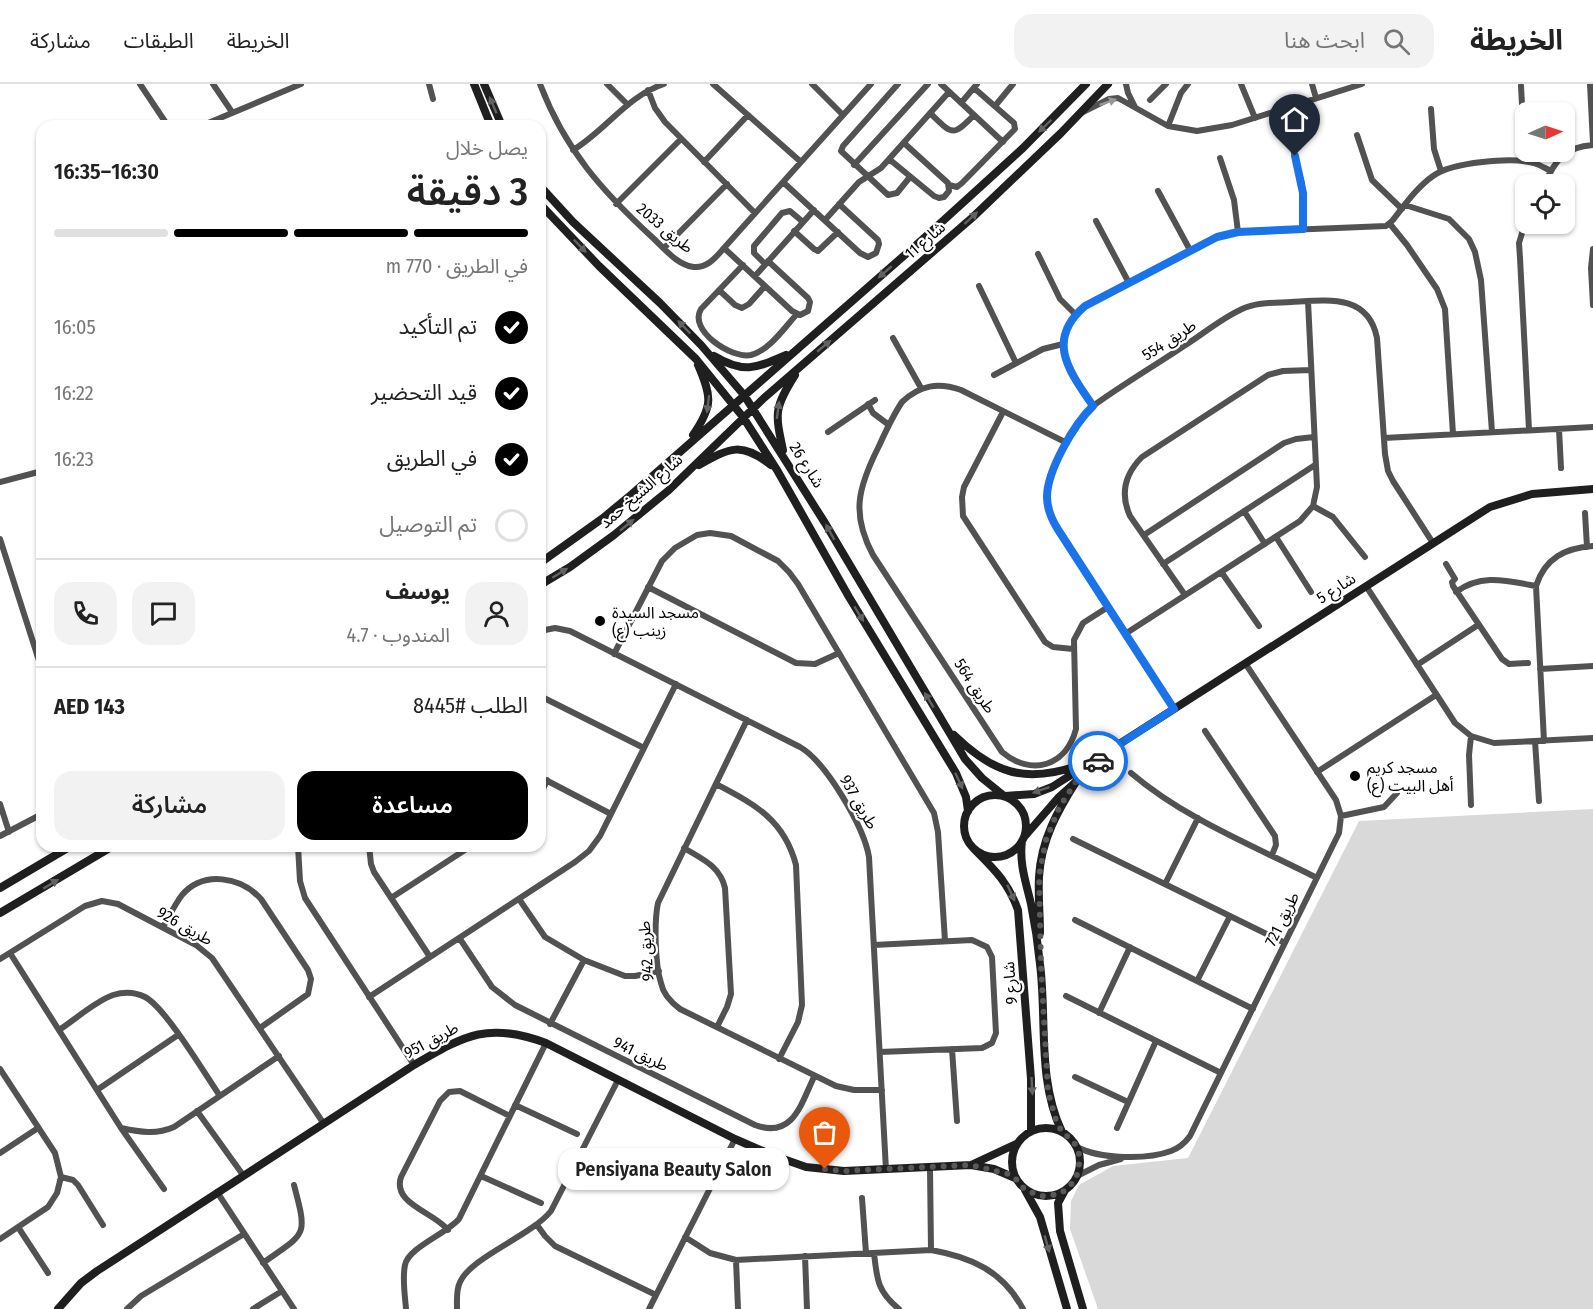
<!DOCTYPE html>
<html lang="ar">
<head>
<meta charset="utf-8">
<style>
  body { margin:0; font-family:"Fira Sans Condensed","Noto Sans Arabic",sans-serif; background:#f2f2f2; color:#222; direction:rtl; height:100vh; display:flex; flex-direction:column; font-size:22px; white-space:nowrap }
  * { box-sizing:border-box; margin:0 }
  p { font-size:20px; color:#767676 }
  .icon { flex:none; width:33px; height:33px; fill:none; stroke:currentColor; stroke-width:2; stroke-linecap:round; stroke-linejoin:round }
  .map { position:relative; flex:1; overflow:hidden; direction:ltr }
  .details { position:absolute; left:36px; top:36px; width:510px; height:732px; display:flex; flex-direction:column; background:#fff; border-radius:18px; box-shadow:0 2px 4px #0004; direction:rtl }
  .details>* { flex:none }
  .needle { width:39px; rotate:87deg }
  .buttons { position:absolute; left:1515px; top:18px; display:grid; gap:12px }
  .buttons a { display:grid; place-items:center; width:60px; height:60px; border-radius:12px; background:#fff; box-shadow:0 2px 4px #0004; font-size:30px }
  .pin { position:absolute; display:grid; place-items:center; width:51px; height:51px; color:#fff; margin:-62px -26px; border-radius:50% 50% 50% 0; rotate:-45deg; box-shadow:0 0 6px #0007 }
  .pin .icon { rotate:45deg }
  .courier { position:absolute; display:grid; place-items:center; width:60px; height:60px; margin:-30px; border:4px solid #1a73e8; border-radius:50%; background:#fff; color:#222; box-shadow:0 2px 8px #0007 }
  .bubble { position:absolute; height:42px; border-radius:18px; background:#fff; box-shadow:0 2px 4px #0004; font-size:20px; font-weight:600; line-height:42px; text-align:center; direction:rtl }
  .head em { font-style:normal; font-weight:600 }
  .head div { display:flex; flex-direction:column-reverse }
  .head { display:flex; align-items:center; justify-content:space-between; height:102px; padding:0 18px }
  h1 { font-size:39px; font-weight:600; line-height:45px }
  .bar { display:grid; grid-template-columns:repeat(4,1fr); gap:9px 6px; align-content:center; height:72px; padding:0 18px }
  .bar i { height:8px; border-radius:4px; background:#e0e0e0 }
  .bar .active { background:#000 }
  .bar p { grid-column:span 4 }
  .line { display:flex; align-items:center; gap:15px; padding:0 18px; border-top:2px solid #e0e0e0 }
  .line div { flex:1 }
  .round { display:grid; place-items:center; flex:none; width:63px; height:63px; border-radius:18px; background:#f2f2f2 }
  ol { padding:0 18px; list-style:none }
  li { display:flex; align-items:center; gap:18px; height:66px }
  li p { margin-inline-start:auto }
  li .icon { padding:6px; border-radius:50%; background:#000; color:#fff; stroke-width:4 }
  li:last-child { color:#767676 }
  li i { width:33px; height:33px; border:3px solid #e0e0e0; border-radius:50% }
  .primary-button { display:flex; gap:12px; margin-top:auto; padding:12px 18px }
  .primary-button a { flex:1; height:69px; border-radius:18px; background:#000; color:#fff; font-size:24px; font-weight:600; line-height:69px; text-align:center }
  .primary-button a+a { background:#f2f2f2; color:#222 }
  header { display:flex; align-items:center; gap:36px; box-sizing:border-box; height:84px; padding:0 30px; background:#fff; border-bottom:2px solid #e0e0e0 }
  header strong { font-size:28px }
  nav { display:flex; gap:33px; margin-inline-start:auto; font-size:21px }
  .search { width:420px; height:54px; background:#f2f2f2; display:flex; align-items:center; gap:15px; box-sizing:border-box; padding:0 21px; border-radius:18px; color:#767676; font-size:22px }
  .map>svg:first-child { display:block }
</style>
</head>
<body>
<header>
<strong>الخريطة</strong>
<div class="search"><svg class="icon" aria-label="search" viewBox="0 0 24 24"><circle cx="10" cy="10" r="6"/><path d="M15 15l6 6"/></svg>ابحث هنا</div>
<nav><a>الخريطة</a><a>الطبقات</a><a>مشاركة</a></nav>
</header>
<div class="map">
<svg width="1593" height="1225" viewBox="0 0 1593 1225">
  <rect width="100%" height="100%" fill="#fff"/>
  <path fill="#d9d9d9" d="M1593,725V1225H1098L1070,1145L1071,1117L1079,1101L1113,1082L1188,1074L1359,737Z"/>
  <g fill="none" stroke-linecap="round" stroke-linejoin="round">
    <path stroke="#525252" stroke-width="6" d="M140,0L168,42
      M213,0L232,28
      M429,0L433,15
      M540,0C565,66 603,108 653,154C665,165 677,181 694,183C708,184 716,173 724,164L871,0
      M607,0L628,21
      M713,0L801,78
      M812,0L843,31
      M898,0L843,62L841,67L888,111L897,109L910,93
      M941,0L1003,58
      M1126,0L1128,9L1135,23
      M1241,0L1255,34
      M1312,0L1316,14
      M1590,0L1593,59
      M1521,2L1525,77
      M648,6L655,24L665,38L755,129
      M1150,16L1166,0
      M961,19L977,0
      M995,22L1013,0
      M1431,25L1434,65L1441,87
      M930,29C952,50 952,54 974,31
      M1081,29L1109,15L1118,14L1168,42L1197,47L1232,41L1362,0
      M201,42L301,0
      M1168,42L1181,9L1188,0
      M1357,51L1372,96L1402,125
      M1290,53L1302,100L1303,145
      M573,66C606,46 627,12 664,0
      M1220,74L1234,116L1238,148
      M889,75L934,112L939,114L944,113L949,107L948,99L904,59
      M704,78L748,31
      M854,81L928,0
      M783,98L860,169L868,173L876,169L879,160L878,156L839,120
      M1544,100C1556,76 1564,63 1593,61
      M949,101L957,103L962,99L1015,45L1014,39L974,4
      M1158,107L1190,166
      M616,120L681,55
      M1405,121L1449,135L1469,155L1475,168L1481,196L1492,348
      M825,136L859,98L881,84L949,8
      M1526,136L1519,159L1520,174L1529,346
      M1096,137L1129,199
      M1390,140L1407,161L1437,205L1445,225L1453,350
      M794,147L814,165L818,167L838,148
      M664,164L727,100
      M724,164L792,227L800,231L808,227L810,218L808,214L768,177
      M1593,165L1591,184L1593,221
      M1038,170L1060,215L1076,231
      M765,180L754,169V162L782,129L790,127L803,138
      M743,181L701,225C688,246 731,275 751,271C770,266 784,244 797,230
      M755,192L814,126
      M979,202L1016,279
      M719,206L735,221L742,224L749,220L765,202
      M893,254L921,304
      M994,291L1043,265L1063,260
      M868,320L873,329L889,341
      M1093,322C1069,287 1045,256 1085,222L1217,153L1238,148L1386,142L1392,137C1404,122 1417,103 1433,92C1452,78 1512,73 1534,79C1540,81 1545,84 1551,87
      M1003,328L964,403L962,413L963,432L1045,558L1053,563L1073,565
      M1559,345L1561,384
      M828,348L875,316
      M1384,354L1593,343
      M1067,359L961,306C938,298 920,301 902,318C892,333 885,349 878,364C858,404 851,430 873,471L1002,668C1032,693 1066,682 1076,645L1074,556L1083,539L1108,523
      M0,398L42,387
      M1313,422L1333,433L1365,473
      M1244,427L1265,460
      M1585,429L1587,463
      M1144,451L1284,359L1296,355L1314,353
      M1276,453L1311,508
      M0,455L42,586
      M1163,480L1315,381
      M1446,480L1455,495L1452,498L1453,502L1502,575L1509,580L1528,579
      M1222,489L1259,542
      M1366,502L1455,639L1471,652L1494,659L1593,654
      M648,503L796,579L815,580L839,569
      M1456,508C1482,489 1507,497 1536,502
      M1185,511L1130,432C1120,410 1125,390 1142,373L1268,291L1283,287L1311,286
      M540,547L555,544L570,547L800,663C826,678 864,743 869,773L886,1086
      M1125,550L1300,437L1313,422L1317,403L1308,217
      M614,570L662,477L675,464L697,451L710,449L731,452L778,477L789,488L798,500L934,729L938,748L945,857
      M1417,581L1478,541
      M1540,585L1593,582
      M540,612L644,664
      M1174,625L1057,444C1051,434 1047,425 1047,413C1047,387 1074,340 1093,322C1122,301 1154,282 1184,262C1203,250 1222,234 1242,225C1257,218 1275,219 1291,218C1326,216 1368,209 1377,254L1385,370L1388,387L1393,397L1433,459
      M747,636L658,819C654,838 655,881 661,899C663,910 672,919 680,925L836,1002L854,1006H882
      M1205,647L1275,752L1276,761L1272,771
      M1535,657L1539,717
      M1544,657L1536,502C1545,474 1565,464 1593,462
      M1317,688L1436,611
      M1131,689C1185,735 1254,762 1317,794
      M540,693L611,730
      M716,700C754,720 784,735 796,781L802,921L798,938L779,975
      M540,712L547,696
      M0,720L9,748
      M1471,721L1469,671L1471,652
      M1341,732L1384,723L1397,709
      M0,752L42,730
      M1073,755L1285,859
      M298,762L300,797L305,814L414,981
      M369,762L371,780L374,788L430,873
      M684,764C702,775 720,782 725,804L731,910L727,923L717,943
      M1165,800L1198,734
      M391,814L471,762
      M519,815L545,853L584,876L625,892H635L659,887
      M1075,836L1253,925
      M163,843C169,833 175,820 182,811C204,786 241,793 261,815L308,886L311,895L308,910L260,944
      M460,855L492,903L515,921L755,1041C793,1055 801,1020 814,993
      M874,861L972,856L987,863L992,873L996,949L992,959L982,964L880,968
      M10,869L121,1044L164,1105
      M0,875L85,822L102,817L118,820L196,861L212,874L324,1040
      M1197,897L1230,832
      M1066,912L1221,989
      M369,913L575,778L589,767L600,752L676,600
      M1099,929L1130,863
      M550,940L584,876
      M59,946C76,935 94,918 113,911C123,908 135,908 145,913C165,923 205,990 220,1012
      M952,965L957,1037
      M0,985L55,1069L61,1093L57,1109L48,1123L0,1155
      M1075,993L1128,1018
      M97,1006L178,951
      M515,1021L577,1050
      M197,1027L243,1091
      M121,1044C140,1048 156,1051 174,1043L279,972
      M1117,1044L1156,957
      M1077,1063C1099,1075 1147,1076 1171,1067C1179,1064 1185,1059 1190,1052L1339,749L1341,732L1336,716L1245,579
      M0,1069L38,1044
      M930,1084L931,1166
      M481,1092L541,1119
      M1077,1092L1099,1081L1121,1075
      M61,1093L73,1096L78,1101L103,1141
      M217,1108L294,1225
      M862,1114L866,1169
      M537,1141L545,1152L555,1162L656,1211
      M18,1143L48,1189
      M448,1146C434,1128 392,1120 401,1093L440,1017L449,1008L460,1007L510,1032
      M685,1153L710,1169L736,1176L931,1166C971,1173 1003,1187 1023,1225
      M874,1169C877,1195 877,1207 899,1225
      M805,1172L807,1225
      M736,1176L738,1225
      M263,1179C306,1148 308,1154 294,1101
      M127,1225L141,1212L244,1150
      M253,1225L282,1207
      M406,1225C405,1211 402,1195 405,1181C408,1164 446,1150 459,1135L546,959
      M457,1225C457,1216 456,1206 460,1198C471,1173 531,1152 551,1127L618,996
      M649,1225L735,1055"/>
    <path stroke="#1f1f1f" stroke-width="8" d="M474,0L491,42
      M484,0L502,42
      M540,102L573,138L660,219L701,261L744,311L825,439L965,675L982,694L1003,711
      M540,120L599,182L696,275L743,333L777,386L849,513L956,689L966,713L968,727
      M714,272C744,290 756,284 786,271
      M693,351C713,322 712,313 698,281
      M783,366C775,329 774,324 795,291
      M699,381C731,363 741,358 771,381
      M540,479L603,434L632,410L923,155L1023,64L1086,0
      M540,501L570,483L614,451L669,406L764,314L973,133L1061,49L1108,0
      M954,651C994,690 1026,700 1080,681
      M964 742a31 31 0 1 1 62 0a31 31 0 1 1-62 0Z
      M1005,712L1034,710L1052,703L1490,423L1532,410L1593,405
      M1025,752L1058,714L1098,678
      M1022,757C1019,780 1026,798 1031,820C1035,840 1038,860 1040,880C1047,935 1037,996 1062,1048
      M974,765C994,785 1008,798 1018,826L1031,995V1046
      M0,804L71,762
      M0,829L113,762
      M1040,849C1040,830 1038,812 1039,793C1041,756 1058,726 1077,696
      M1012 1078a34 34 0 1 1 68 0a34 34 0 1 1-68 0Z
      M971,1081L994,1085L1015,1094
      M1025,1106L1040,1133L1067,1225
      M1064,1108L1058,1119L1060,1147L1083,1225
      M58,1225L81,1199L97,1187L414,981C464,952 487,937 546,959L735,1055L772,1071L806,1083L844,1087L971,1081L1016,1060"/>
  </g>
  <defs><path id="oneway-solid" d="M-6-.8H1V-3.2L6.5 0L1 3.2V.8H-6Z" transform="scale(1.5)"/></defs>
  <use fill="#979797" href="#oneway-solid" transform="translate(1108 18) rotate(-18)"/>
  <g fill="#626262">
    <use href="#oneway-solid" transform="translate(493 21) rotate(-113)"/>
    <use href="#oneway-solid" transform="translate(1045 42) rotate(136)"/>
    <use href="#oneway-solid" transform="translate(971 134) rotate(-43)"/>
    <use href="#oneway-solid" transform="translate(580 162) rotate(46)"/>
    <use href="#oneway-solid" transform="translate(885 188) rotate(139)"/>
    <use href="#oneway-solid" transform="translate(684 243) rotate(-134)"/>
    <use href="#oneway-solid" transform="translate(824 262) rotate(-40)"/>
    <use href="#oneway-solid" transform="translate(708 320) rotate(97)"/>
    <use href="#oneway-solid" transform="translate(778 326) rotate(-82)"/>
    <use href="#oneway-solid" transform="translate(627 441) rotate(-39)"/>
    <use href="#oneway-solid" transform="translate(830 448) rotate(-119)"/>
    <use href="#oneway-solid" transform="translate(560 489) rotate(-32)"/>
    <use href="#oneway-solid" transform="translate(859 530) rotate(59)"/>
    <use href="#oneway-solid" transform="translate(929 616) rotate(-121)"/>
    <use href="#oneway-solid" transform="translate(959 697) rotate(65)"/>
    <use href="#oneway-solid" transform="translate(1041 706) rotate(161)"/>
    <use href="#oneway-solid" transform="translate(51 800) rotate(-31)"/>
    <use href="#oneway-solid" transform="translate(1011 809) rotate(65)"/>
    <use href="#oneway-solid" transform="translate(1032 1002) rotate(87)"/>
    <use href="#oneway-solid" transform="translate(1047 1160) rotate(74)"/>
  </g>
  <g fill="none" stroke-linecap="round" stroke-linejoin="round">
    <path stroke="#595959" stroke-width="6" stroke-dasharray="0 10.8" d="M825,1085L844,1087L971,1081L1008,1090L1015,1094L1025,1106L1042,1112L1059,1110L1067,1105L1075,1096L1079,1085V1070L1074,1058L1062,1048L1056,1036L1048,1008L1041,882L1039,792L1046,756L1059,724L1077,696L1098,677"/>
    <path stroke="#1a73e8" stroke-width="8" d="M1098,677L1109,667L1174,625L1057,444C1051,434 1047,425 1047,413C1047,387 1074,340 1093,322C1069,287 1045,256 1085,222L1217,153L1238,148L1303,145V109L1295,72"/>
  </g>
  <g fill="#000" stroke="#fff" stroke-width="2">
    <circle cx="600" cy="537" r="6"/>
    <circle cx="1355" cy="692" r="6"/>
  </g>
  <g text-anchor="middle" dominant-baseline="central" stroke-width="4.5" stroke-linejoin="round" paint-order="stroke">
    <g font-size="16" fill="#000" stroke="#fff">
      <text transform="translate(665 144) rotate(40)">طريق 2033</text>
      <text transform="translate(925 156) rotate(-41)">شارع 11</text>
      <text transform="translate(1169 256) rotate(-33)">طريق 554</text>
      <text transform="translate(807 381) rotate(58)">شارع 26</text>
      <text transform="translate(641 407) rotate(-41)">شارع الشيخ حمد</text>
      <text transform="translate(1336 504) rotate(-32)">شارع 5</text>
      <text transform="translate(975 602) rotate(57)">طريق 564</text>
      <text transform="translate(859 718) rotate(60)">طريق 937</text>
      <text transform="translate(1282 835) rotate(-64)">طريق 721</text>
      <text transform="translate(185 842) rotate(30)">طريق 926</text>
      <text transform="translate(646 867) rotate(-94)">طريق 942</text>
      <text transform="translate(1010 899) rotate(-94)">شارع 9</text>
      <text transform="translate(431 956) rotate(-28)">طريق 951</text>
      <text transform="translate(641 970) rotate(26)">طريق 941</text>
    </g>
    <g font-size="16" fill="#000" stroke="#fff" text-anchor="start">
      <text x="612" y="528">مسجد السيدة<tspan x="612" dy="18">زينب (ع)</tspan></text>
      <text x="1367" y="683">مسجد كريم<tspan x="1367" dy="18">أهل البيت (ع)</tspan></text>
    </g>
  </g>
</svg>
<div class="buttons">
<a><svg class="needle" viewBox="-14 -14 28 28"><path d="M0-13l5 13h-10z" fill="#e53935"/><path d="M0 13l5-13h-10z" fill="#767676"/></svg></a>
<a><svg class="icon" aria-label="locate" viewBox="0 0 24 24"><circle cx="12" cy="12" r="6"/><path d="M12 2v4M12 18v4M2 12h4M18 12h4"/></svg></a>
</div>
<div class="pin" style="left:825px;top:1085px;background:#ea580c"><svg class="icon" aria-label="bag" viewBox="0 0 24 24"><path d="M5 8h14l-1 12H6zM9 8a3 3 0 0 1 6 0"/></svg></div>
<div class="pin" style="left:1295px;top:72px;background:#1f2937"><svg class="icon" aria-label="home" viewBox="0 0 24 24"><path d="M3 11l9-7 9 7M6 9v11h12V9"/></svg></div>
<div class="courier" style="left:1098px;top:677px"><svg class="icon" aria-label="car" viewBox="0 0 24 24"><path d="M5 17H2v-5l4-1 3-4h7l3 4 3 1v5h-3M9 17h6M6 11h13"/><circle cx="7" cy="17" r="2"/><circle cx="17" cy="17" r="2"/></svg></div>
<div class="bubble" style="left:558px;top:1064px;width:231px">Pensiyana Beauty Salon</div>
<section class="details">
<div class="head"><div><h1>3 دقيقة</h1><p>يصل خلال</p></div><em>16:30–16:35</em></div>
<div class="bar"><i class="active"></i><i class="active"></i><i class="active"></i><i></i><p>في الطريق · 770 m</p></div>
<ol>
<li><svg class="icon" aria-label="check" viewBox="0 0 24 24"><path d="M5 12l5 5 9-10"/></svg>تم التأكيد<p>16:05</p></li>
<li><svg class="icon" aria-label="check" viewBox="0 0 24 24"><path d="M5 12l5 5 9-10"/></svg>قيد التحضير<p>16:22</p></li>
<li><svg class="icon" aria-label="check" viewBox="0 0 24 24"><path d="M5 12l5 5 9-10"/></svg>في الطريق<p>16:23</p></li>
<li><i></i>تم التوصيل</li>
</ol>
<div class="line" style="height:108px"><a class="round"><svg class="icon" aria-label="person" viewBox="0 0 24 24"><circle cx="12" cy="8" r="4"/><path d="M4 21q1-7 8-7t8 7"/></svg></a><div><b>يوسف</b><p>المندوب · 4.7</p></div><a class="round"><svg class="icon" aria-label="chat" viewBox="0 0 24 24"><path d="M4 5h16v11H9l-5 4z"/></svg></a><a class="round"><svg class="icon" aria-label="phone" viewBox="0 0 24 24"><path d="M5 4h4l2 5-3 2q2 4 5 5l2-3 5 2v4C11 20 4 13 5 4z"/></svg></a></div>
<div class="line" style="height:78px"><div>الطلب #8445</div><b>AED 143</b></div>
<div class="primary-button"><a>مساعدة</a><a>مشاركة</a></div>
</section>
</div>
</body>
</html>
